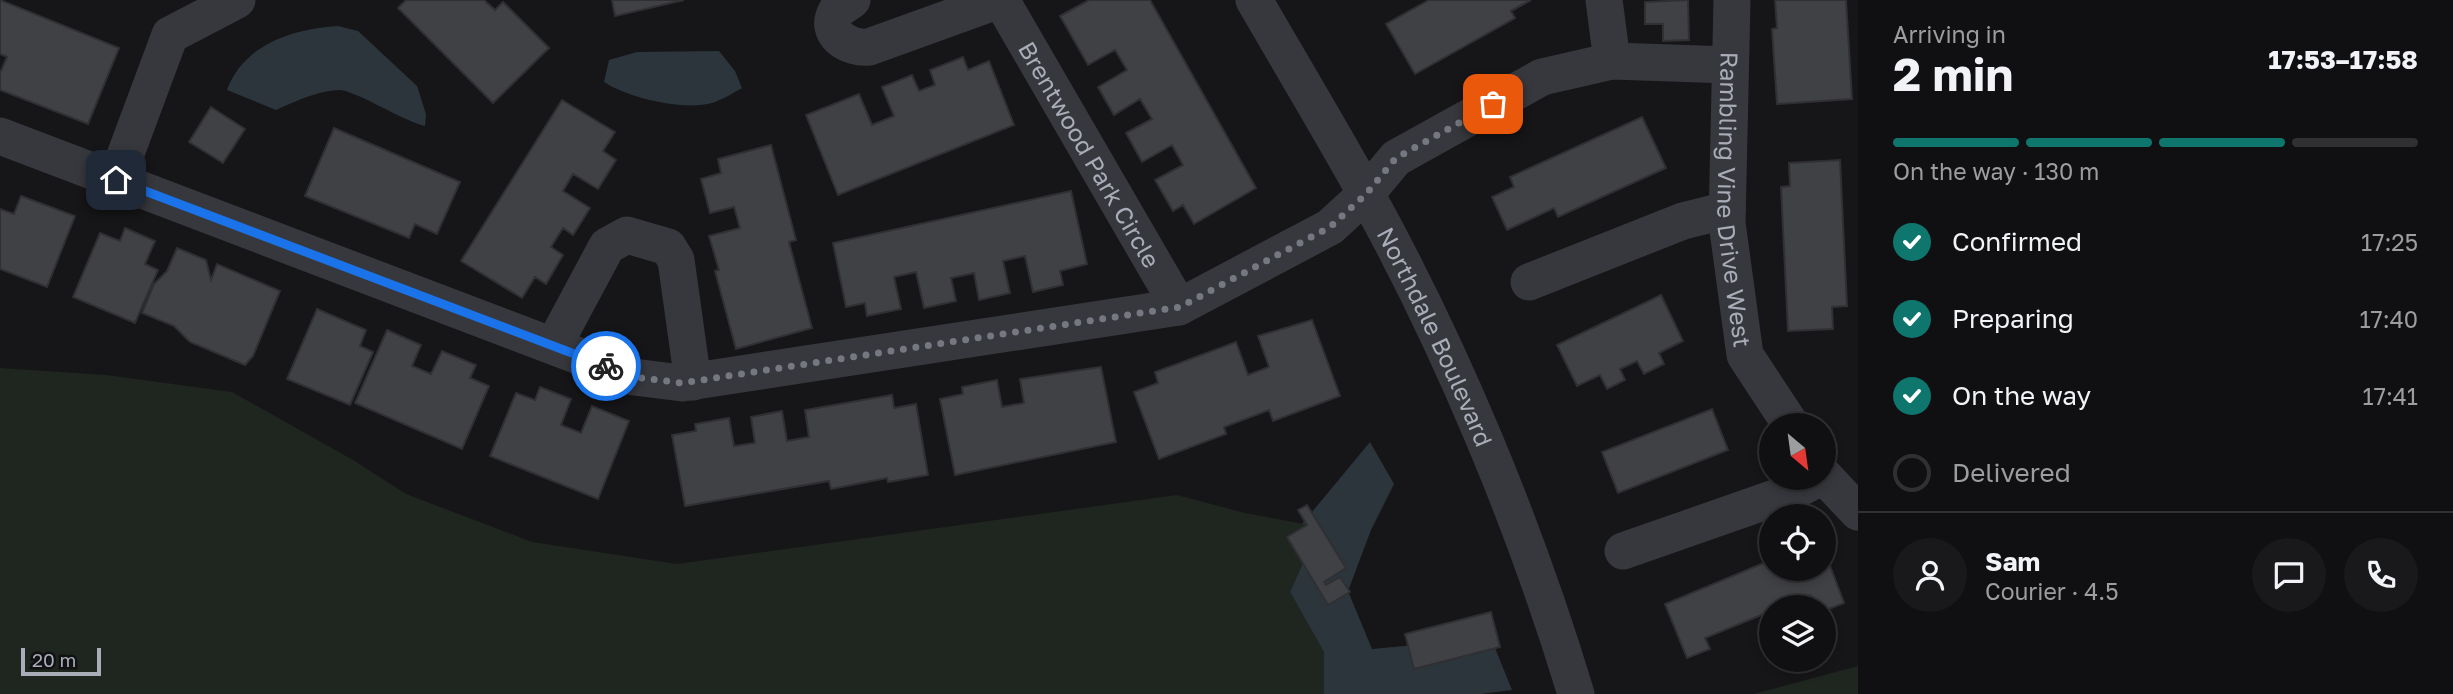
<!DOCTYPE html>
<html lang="en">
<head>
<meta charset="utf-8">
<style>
  body { margin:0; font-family:"Golos Text",sans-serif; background:#19191b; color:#f1f3f6; height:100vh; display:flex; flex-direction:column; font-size:26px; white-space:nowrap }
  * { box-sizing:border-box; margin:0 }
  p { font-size:23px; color:#9c9d9f }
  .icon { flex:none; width:38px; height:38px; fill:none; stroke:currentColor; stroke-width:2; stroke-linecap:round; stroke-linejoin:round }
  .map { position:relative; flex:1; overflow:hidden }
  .panel { display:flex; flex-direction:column; background:#101012; width:595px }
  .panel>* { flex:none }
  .needle { width:46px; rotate:151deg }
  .controls { position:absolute; left:1759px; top:413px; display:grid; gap:14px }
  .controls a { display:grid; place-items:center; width:77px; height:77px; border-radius:50%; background:#101012; box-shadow:0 4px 10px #0003,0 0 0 2px #303032; font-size:35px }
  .scale { position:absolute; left:21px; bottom:18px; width:80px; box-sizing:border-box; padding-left:7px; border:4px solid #a8adb8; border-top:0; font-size:19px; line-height:24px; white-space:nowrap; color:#a8adb8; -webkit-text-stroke:5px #111113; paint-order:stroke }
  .pin { position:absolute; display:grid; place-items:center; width:60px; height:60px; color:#fff; margin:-30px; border-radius:14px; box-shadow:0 4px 10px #0006 }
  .courier { position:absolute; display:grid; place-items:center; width:70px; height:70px; margin:-35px; border:5px solid #1a73e8; border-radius:50%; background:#fff; color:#222; box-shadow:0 2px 9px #0007 }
  .overview em { font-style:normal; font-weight:700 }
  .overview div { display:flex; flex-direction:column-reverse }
  .overview { display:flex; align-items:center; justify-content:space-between; height:119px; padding:0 35px }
  h1 { font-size:46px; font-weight:700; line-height:52px }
  .bar { display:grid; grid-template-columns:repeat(4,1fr); gap:10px 7px; align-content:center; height:84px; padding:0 35px }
  .bar i { height:9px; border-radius:5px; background:#303032 }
  .bar .on { background:#0f766e }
  .bar p { grid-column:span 4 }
  .line { display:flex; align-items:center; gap:18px; padding:0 35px; border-top:2px solid #303032 }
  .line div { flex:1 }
  .round { display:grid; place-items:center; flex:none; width:74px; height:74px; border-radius:37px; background:#19191b }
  ol { padding:0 35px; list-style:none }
  li { display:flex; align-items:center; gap:21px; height:77px }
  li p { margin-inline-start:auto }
  li .icon { padding:7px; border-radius:50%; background:#0f766e; color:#fff; stroke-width:4 }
  li:last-child { color:#9c9d9f }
  li i { width:38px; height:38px; border:4px solid #303032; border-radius:50% }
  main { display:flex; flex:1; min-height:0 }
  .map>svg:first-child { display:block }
</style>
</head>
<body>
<main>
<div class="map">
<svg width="1858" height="694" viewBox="0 0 1858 694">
  <rect width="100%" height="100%" fill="#161618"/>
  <path fill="#1e261f" d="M0,368L106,375L232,392L353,460L406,494L532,542L677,564L1177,495L1245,513L1319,527L1290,592L1324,652V694H0Z
    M1858,666V694H1754Z"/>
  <path fill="#2c353c" d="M338,26L358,31L417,86L426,114L425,126C403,121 355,90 339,90C317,91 296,101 276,110L227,90C244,44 293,29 338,26Z
    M719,51L735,71L742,88C733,93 722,100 712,103C684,111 628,98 604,82L609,60L637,52Z
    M1370,442L1394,484L1371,530L1348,591L1372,649L1491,638L1512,690L1480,694H1324V652L1290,592L1319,527L1302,524Z"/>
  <path fill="#404145" stroke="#303034" stroke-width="2" d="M0,0L119,48L88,124L0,90V73L7,57L0,54Z
    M406,0H484L495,10L503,2L549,48L493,103L398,8Z
    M612,0H684L615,16Z
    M1089,0H1150L1256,188L1194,224L1183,205L1173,211L1155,180L1183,165L1172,145L1142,162L1126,133L1152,119L1140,99L1114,115L1098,87L1127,70L1115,50L1088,65L1060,16Z
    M1429,0H1531L1511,11L1515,18L1415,74L1386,24Z
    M1688,0L1689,40L1663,41V24H1645V2Z
    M1775,0H1846L1852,99L1777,104L1772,29L1777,28Z
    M963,57L968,70L989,61L1014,125L838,195L806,115L859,94L872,125L894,116L882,87L912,75L919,91L935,85L930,70Z
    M562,100L615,132L603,151L616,160L598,189L573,174L563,191L590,208L573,235L563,228L551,247L563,255L546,284L535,277L522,298L461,261Z
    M211,107L245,129L223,163L189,142Z
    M1642,117L1666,168L1558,217L1554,208L1507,230L1492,197L1514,187L1510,177Z
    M334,128L460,182L437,234L415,224L409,238L305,196Z
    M771,145L796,240L789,242L812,328L736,349L715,271L719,270L709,236L740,228L734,207L710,213L701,179L721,173L718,159Z
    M1840,160L1847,306L1832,307L1833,329L1788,331L1781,187L1790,186L1789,163Z
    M1071,191L1087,264L1060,271L1063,285L1033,292L1025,256L1003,261L1010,293L979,300L974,273L951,278L956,301L924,308L916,272L894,277L901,309L867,316L865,303L846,307L833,243Z
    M21,196L75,216L47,287L0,269V209L14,214Z
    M125,228L155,241L145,264L158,270L135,323L73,297L100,233L120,241Z
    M177,248L206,260L211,280L217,264L280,291L253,356L245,365L190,342L174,326L142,313L154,284L167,271Z
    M1661,295L1683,341L1659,353L1664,364L1644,374L1637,361L1620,369L1625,380L1607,389L1600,375L1577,386L1557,345Z
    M317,309L366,330L360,346L373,352L350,405L287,379Z
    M1312,320L1340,396L1273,421L1269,410L1224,427L1226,434L1159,459L1134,392L1158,383L1155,372L1236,342L1248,375L1269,367L1258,336Z
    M387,330L421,345L412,366L431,374L442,351L476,365L470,378L489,386L462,449L355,403Z
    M1101,367L1116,442L955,475L940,399L963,394L962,387L997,380L1002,407L1024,403L1020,379Z
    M540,387L571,399L561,425L581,433L592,406L629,421L598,499L490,456L516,393L535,400Z
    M892,395L894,408L916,404L928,475L888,482L887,478L831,489L829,481L685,506L672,435L696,431L695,424L729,418L734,446L755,443L751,417L782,411L787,441L809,437L805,410Z
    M1712,409L1728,450L1618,493L1602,452Z
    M1307,505L1346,568L1324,582L1326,585L1340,577L1350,592L1328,605L1287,537L1307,525L1298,510Z
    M1824,550L1844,603L1824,611V607H1815L1810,595L1780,607H1771V611L1705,638L1710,649L1687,658L1665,604L1771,560V569H1824Z
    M1491,612L1500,647L1414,669L1405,634Z"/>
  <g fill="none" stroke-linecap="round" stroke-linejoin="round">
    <g stroke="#37383d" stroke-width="37">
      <path d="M852,0L837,10C822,34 849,49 869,47L999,0"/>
      <path id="s1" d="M1001,0L1179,307"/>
      <path id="s2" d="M1254,0C1291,64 1329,127 1365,192C1451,347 1525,525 1576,694"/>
      <path d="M1604,0L1612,61"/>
      <path id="s3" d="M1732,0L1727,223L1745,355L1791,425"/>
      <path d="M0,136L634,377L682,383L1179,307L1330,227L1366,194L1396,158L1542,77L1612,61L1730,65"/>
      <path d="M116,180L170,35L237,0"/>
      <path d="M1529,282L1683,221L1727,210"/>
      <path d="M554,345L607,246L627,235L668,247L676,260L693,382"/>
      <path d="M1824,476L1858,512"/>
      <path d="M1623,551L1792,492L1819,478"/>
    </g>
  </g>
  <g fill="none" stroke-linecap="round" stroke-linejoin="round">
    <path stroke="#757880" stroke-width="7" stroke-dasharray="0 12.6" d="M606,366L634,377L682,383L1180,307L1330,227L1366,194L1396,158L1493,104"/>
    <path stroke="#1a73e8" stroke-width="9" d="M116,180L606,366"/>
  </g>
  <g text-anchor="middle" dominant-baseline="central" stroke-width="6" stroke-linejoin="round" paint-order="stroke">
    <g font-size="24" fill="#a8adb8" stroke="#111113">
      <text stroke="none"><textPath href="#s1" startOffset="178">Brentwood Park Circle</textPath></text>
      <text stroke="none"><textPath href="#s3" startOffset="200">Rambling Vine Drive West</textPath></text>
      <text stroke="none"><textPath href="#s2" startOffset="383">Northdale Boulevard</textPath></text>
    </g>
  </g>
</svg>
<div class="controls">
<a><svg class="needle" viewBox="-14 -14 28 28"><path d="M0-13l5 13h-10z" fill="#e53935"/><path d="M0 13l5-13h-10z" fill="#9c9d9f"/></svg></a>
<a><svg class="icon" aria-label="locate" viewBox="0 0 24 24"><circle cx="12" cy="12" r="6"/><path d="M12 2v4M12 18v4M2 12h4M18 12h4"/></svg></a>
<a><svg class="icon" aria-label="layers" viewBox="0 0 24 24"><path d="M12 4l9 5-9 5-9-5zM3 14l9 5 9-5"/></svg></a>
</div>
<div class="scale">20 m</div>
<div class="pin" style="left:1493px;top:104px;background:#ea580c"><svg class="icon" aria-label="bag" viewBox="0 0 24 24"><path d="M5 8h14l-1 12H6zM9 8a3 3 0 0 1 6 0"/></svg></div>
<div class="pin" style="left:116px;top:180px;background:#1f2937"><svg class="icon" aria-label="home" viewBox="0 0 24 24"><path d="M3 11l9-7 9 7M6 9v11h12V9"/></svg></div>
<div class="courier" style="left:606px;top:366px"><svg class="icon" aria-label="bike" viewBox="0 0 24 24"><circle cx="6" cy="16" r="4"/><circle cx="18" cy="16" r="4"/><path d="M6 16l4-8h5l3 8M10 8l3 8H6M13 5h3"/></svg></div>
</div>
<section class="panel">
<div class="overview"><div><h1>2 min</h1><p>Arriving in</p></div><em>17:53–17:58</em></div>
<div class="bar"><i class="on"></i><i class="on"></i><i class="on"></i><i></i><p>On the way · 130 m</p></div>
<ol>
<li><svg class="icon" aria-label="check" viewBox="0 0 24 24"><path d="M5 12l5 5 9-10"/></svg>Confirmed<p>17:25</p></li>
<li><svg class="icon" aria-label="check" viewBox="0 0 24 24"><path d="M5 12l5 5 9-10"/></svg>Preparing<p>17:40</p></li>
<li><svg class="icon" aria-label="check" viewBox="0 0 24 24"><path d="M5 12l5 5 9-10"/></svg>On the way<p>17:41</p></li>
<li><i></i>Delivered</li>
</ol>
<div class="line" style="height:126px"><a class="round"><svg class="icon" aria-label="person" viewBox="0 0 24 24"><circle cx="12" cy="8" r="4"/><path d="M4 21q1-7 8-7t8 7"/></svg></a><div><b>Sam</b><p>Courier · 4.5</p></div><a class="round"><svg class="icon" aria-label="chat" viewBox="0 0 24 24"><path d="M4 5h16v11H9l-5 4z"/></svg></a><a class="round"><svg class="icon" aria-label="phone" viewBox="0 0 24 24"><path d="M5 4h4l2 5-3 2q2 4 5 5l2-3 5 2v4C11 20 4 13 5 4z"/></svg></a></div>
</section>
</main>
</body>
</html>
